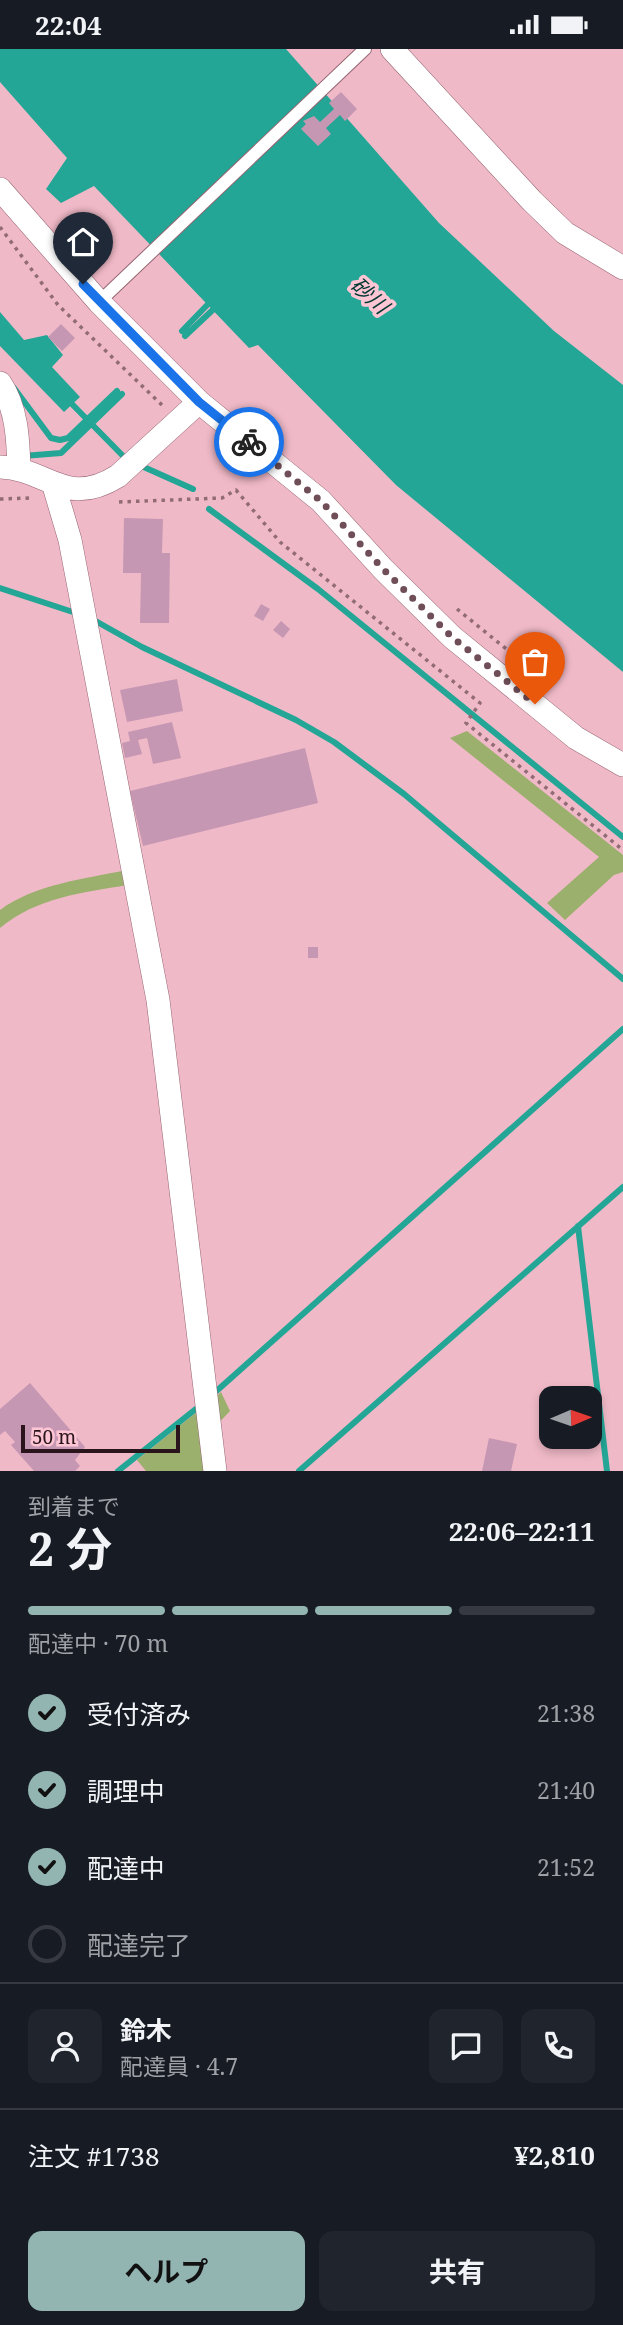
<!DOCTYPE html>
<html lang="ja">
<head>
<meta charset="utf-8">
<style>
  body { margin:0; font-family:"Noto Serif","Noto Sans JP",serif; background:#20242c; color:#f1f3f6; height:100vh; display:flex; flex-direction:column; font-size:26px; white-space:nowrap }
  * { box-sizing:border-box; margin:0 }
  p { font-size:23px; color:#9ea1a6 }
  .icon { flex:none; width:38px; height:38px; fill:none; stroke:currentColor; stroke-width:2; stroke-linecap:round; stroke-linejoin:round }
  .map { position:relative; height:1422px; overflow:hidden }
  .drawer { display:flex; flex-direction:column; background:#171b24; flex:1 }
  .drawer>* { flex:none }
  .needle { width:46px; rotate:88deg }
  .fabs { position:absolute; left:539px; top:1337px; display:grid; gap:14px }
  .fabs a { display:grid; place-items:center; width:63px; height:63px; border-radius:14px; background:#171b24; box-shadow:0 4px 10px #0003; font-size:35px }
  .scale { position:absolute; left:21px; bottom:18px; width:159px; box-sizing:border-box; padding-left:7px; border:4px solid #29151b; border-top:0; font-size:19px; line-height:24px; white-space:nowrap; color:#29151b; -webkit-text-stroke:5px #fec6d4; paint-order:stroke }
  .pin { position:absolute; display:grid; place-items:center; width:60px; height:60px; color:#fff; margin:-72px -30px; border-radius:50% 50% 50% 0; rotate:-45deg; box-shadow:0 0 7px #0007 }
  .pin .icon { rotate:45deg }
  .courier { position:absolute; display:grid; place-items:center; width:70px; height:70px; margin:-35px; border:5px solid #1a73e8; border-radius:50%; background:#fff; color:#222; box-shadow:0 2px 9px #0007 }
  .summary em { font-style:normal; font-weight:700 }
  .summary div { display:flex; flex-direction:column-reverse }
  .summary { display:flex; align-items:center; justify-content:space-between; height:119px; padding:0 28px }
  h1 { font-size:46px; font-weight:700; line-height:52px }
  .bar { display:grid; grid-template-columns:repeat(4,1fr); gap:10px 7px; align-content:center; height:84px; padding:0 28px }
  .bar i { height:9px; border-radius:5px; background:#363941 }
  .bar .selected { background:#93b5b2 }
  .bar p { grid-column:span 4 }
  .line { display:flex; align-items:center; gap:18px; padding:0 28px; border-top:2px solid #363941 }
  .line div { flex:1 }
  .round { display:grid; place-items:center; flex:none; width:74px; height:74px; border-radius:14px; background:#20242c }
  ol { padding:0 28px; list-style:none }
  li { display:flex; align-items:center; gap:21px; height:77px }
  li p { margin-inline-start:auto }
  li .icon { padding:7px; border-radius:50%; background:#93b5b2; color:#111; stroke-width:4 }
  li:last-child { color:#9ea1a6 }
  li i { width:38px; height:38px; border:4px solid #363941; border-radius:50% }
  .primary-button { display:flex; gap:14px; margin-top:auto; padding:14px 28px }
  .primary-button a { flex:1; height:80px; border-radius:14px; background:#93b5b2; color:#111; font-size:28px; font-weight:700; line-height:80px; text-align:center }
  .primary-button a+a { background:#20242c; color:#f1f3f6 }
  .status { display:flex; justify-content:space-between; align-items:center; height:49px; padding:0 35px; background:#171b24; direction:ltr }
  .status svg { height:19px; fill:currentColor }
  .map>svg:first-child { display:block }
</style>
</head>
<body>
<div class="status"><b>22:04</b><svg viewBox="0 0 49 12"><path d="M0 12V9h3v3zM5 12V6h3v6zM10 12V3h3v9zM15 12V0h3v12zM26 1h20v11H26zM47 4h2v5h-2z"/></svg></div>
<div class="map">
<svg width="623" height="1422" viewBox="0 0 623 1422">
  <rect width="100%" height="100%" fill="#f0b9c7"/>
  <path fill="#9cb06e" d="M467,682L623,806V823L614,826L565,871L547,854L599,808L450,689Z
    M126,821L128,836C81,844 38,848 0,879V861C35,835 85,830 126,821Z
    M221,1343L230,1362L215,1378L212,1351Z
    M203,1358L209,1422H146L137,1411Z"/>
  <path fill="#23a696" d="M0,0H286L439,174L554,282L623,336V623L396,436L258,296L249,299L94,137L61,154L46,140L67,109L0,33Z
    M0,263L24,291L47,286L63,306L52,318L80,348L64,363L0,297Z"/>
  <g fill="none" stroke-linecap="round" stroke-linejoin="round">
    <path stroke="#23a696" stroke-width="6" d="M182,282L212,251
      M185,287L218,256
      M14,339L51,389L60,391L68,389L117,342
      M69,352L127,411
      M23,407L61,404L122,345
      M137,415L193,440
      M209,460L318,540L623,788
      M0,539L79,565
      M92,570L142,598L296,671L334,693L404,745L623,930
      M578,1177L607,1422
      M212,1346L623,980
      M118,1422L202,1355
      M299,1422L623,1138"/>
  </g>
  <path fill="#c597b3" d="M341,43L357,60L345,72L340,66L326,79L331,85L318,97L301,80L306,75L303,72L314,67L320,73L334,60L329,54Z
    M61,275L75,289L62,302L48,288Z
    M124,469L163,470L162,504H170L169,574H140L141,524H123Z
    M261,555L270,560L263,572L254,567Z
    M281,572L290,580L283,589L273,581Z
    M177,630L183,662L127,673L120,641Z
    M172,673L181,709L153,715L147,689L138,691L142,705L125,709L122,694L130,692L128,683Z
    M305,699L318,754L143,797L130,742Z
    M308,898H318V909H308Z
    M30,1334L85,1398L75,1411L80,1417L75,1422H34L11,1396L15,1393L5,1382L0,1386V1360Z
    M489,1389L517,1395L511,1422H482Z"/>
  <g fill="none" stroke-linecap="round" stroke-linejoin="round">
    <g stroke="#956572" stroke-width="14">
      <path id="service" d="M99,253L365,0"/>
    </g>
    <g stroke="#956572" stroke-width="24">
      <path id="minor" d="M392,0L532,152L565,184L623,219
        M0,140L99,253L199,353L321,452L383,520L452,588L576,689L623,716
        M0,334C17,359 18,390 19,419
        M0,418C47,419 65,460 118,427L199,353
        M54,437L70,491L158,951L215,1422"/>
    </g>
    <path stroke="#916b75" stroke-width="3.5" stroke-dasharray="3.5 5" stroke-linecap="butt" d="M0,178L58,256L164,358
      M0,450L31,449
      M119,453L222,449L236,441L280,493L480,654L466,674L623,801
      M457,560L547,633"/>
    <use href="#service" stroke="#fff" stroke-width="12"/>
    <use href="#minor" stroke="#fff" stroke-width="23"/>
  </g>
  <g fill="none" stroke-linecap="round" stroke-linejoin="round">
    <path stroke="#6f4e57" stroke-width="7" stroke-dasharray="0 12.6" d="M249,393L321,452L383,520L452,588L535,655"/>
    <path stroke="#1a73e8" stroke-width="9" d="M83,235L199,353L249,393"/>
  </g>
  <g text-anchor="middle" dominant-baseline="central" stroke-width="7" stroke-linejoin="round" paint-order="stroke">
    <g font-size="21" font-style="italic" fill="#003932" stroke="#fec6d4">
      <text transform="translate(370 246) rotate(42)">砂川</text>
    </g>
  </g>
</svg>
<div class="fabs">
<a><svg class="needle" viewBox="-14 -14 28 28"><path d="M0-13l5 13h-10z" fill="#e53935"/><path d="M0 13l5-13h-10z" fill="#9ea1a6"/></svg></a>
</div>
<div class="scale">50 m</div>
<div class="pin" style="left:535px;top:655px;background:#ea580c"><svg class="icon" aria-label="bag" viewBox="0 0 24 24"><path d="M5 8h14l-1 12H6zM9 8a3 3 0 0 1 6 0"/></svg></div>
<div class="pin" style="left:83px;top:235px;background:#1f2937"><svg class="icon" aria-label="home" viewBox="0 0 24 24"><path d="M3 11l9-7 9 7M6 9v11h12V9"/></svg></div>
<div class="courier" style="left:249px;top:393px"><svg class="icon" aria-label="bike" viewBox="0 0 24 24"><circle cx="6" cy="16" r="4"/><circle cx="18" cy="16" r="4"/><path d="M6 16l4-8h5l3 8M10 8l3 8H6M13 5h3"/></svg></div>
</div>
<section class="drawer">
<div class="summary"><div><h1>2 分</h1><p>到着まで</p></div><em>22:06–22:11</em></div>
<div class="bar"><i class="selected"></i><i class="selected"></i><i class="selected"></i><i></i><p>配達中 · 70 m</p></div>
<ol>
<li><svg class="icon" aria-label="check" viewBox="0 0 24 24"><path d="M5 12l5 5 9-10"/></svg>受付済み<p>21:38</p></li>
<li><svg class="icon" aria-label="check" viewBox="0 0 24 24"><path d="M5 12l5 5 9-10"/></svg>調理中<p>21:40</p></li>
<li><svg class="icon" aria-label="check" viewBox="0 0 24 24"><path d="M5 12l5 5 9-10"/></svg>配達中<p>21:52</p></li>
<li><i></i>配達完了</li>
</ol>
<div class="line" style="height:126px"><a class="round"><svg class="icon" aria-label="person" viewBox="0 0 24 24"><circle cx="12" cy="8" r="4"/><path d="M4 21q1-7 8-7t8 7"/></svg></a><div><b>鈴木</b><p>配達員 · 4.7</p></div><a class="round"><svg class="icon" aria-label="chat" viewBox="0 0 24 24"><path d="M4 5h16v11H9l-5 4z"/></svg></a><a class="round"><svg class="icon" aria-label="phone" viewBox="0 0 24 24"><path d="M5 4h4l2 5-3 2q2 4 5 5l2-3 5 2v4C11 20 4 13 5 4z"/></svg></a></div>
<div class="line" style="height:91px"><div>注文 #1738</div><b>¥2,810</b></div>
<div class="primary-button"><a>ヘルプ</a><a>共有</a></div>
</section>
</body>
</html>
